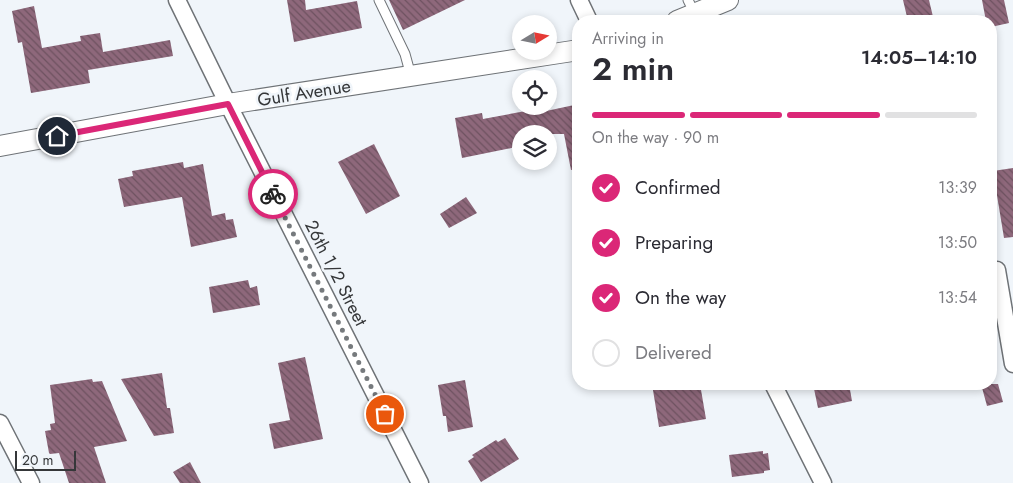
<!DOCTYPE html>
<html lang="en">
<head>
<meta charset="utf-8">
<style>
  body { margin:0; font-family:Jost,sans-serif; background:#f7f7f7; color:#2b2b33; height:100vh; display:flex; flex-direction:column; font-size:19px; white-space:nowrap }
  * { box-sizing:border-box; margin:0 }
  p { font-size:16px; color:#7c7c81 }
  .icon { flex:none; width:28px; height:28px; fill:none; stroke:currentColor; stroke-width:2; stroke-linecap:round; stroke-linejoin:round }
  .map { position:relative; flex:1; overflow:hidden }
  .details { position:absolute; left:572px; top:15px; width:425px; height:375px; display:flex; flex-direction:column; background:#fff; border-radius:20px; box-shadow:0 2px 8px #0003 }
  .details>* { flex:none }
  .needle { width:32px; rotate:80deg }
  .controls { position:absolute; left:512px; top:15px; display:grid; gap:10px }
  .controls a { display:grid; place-items:center; width:45px; height:45px; border-radius:50%; background:#fff; box-shadow:0 2px 8px #0003; font-size:25px }
  .scale { position:absolute; left:15px; bottom:12px; width:61px; box-sizing:border-box; padding-left:5px; border:2px solid #353739; border-top:0; font-size:14px; line-height:18px; white-space:nowrap; color:#353739; -webkit-text-stroke:4px #f0f5fa; paint-order:stroke }
  .pin { position:absolute; display:grid; place-items:center; width:42px; height:42px; color:#fff; margin:-21px; border:2px solid #fff; border-radius:50%; box-shadow:0 1px 5px #0007 }
  .courier { position:absolute; display:grid; place-items:center; width:50px; height:50px; margin:-25px; border:4px solid #db2777; border-radius:50%; background:#fff; color:#222; box-shadow:0 1px 6px #0007 }
  .overview em { font-style:normal; font-weight:600 }
  .overview div { display:flex; flex-direction:column-reverse }
  .overview { display:flex; align-items:center; justify-content:space-between; height:85px; padding:0 20px }
  h1 { font-size:32px; font-weight:600; line-height:38px }
  .bar { display:grid; grid-template-columns:repeat(4,1fr); gap:8px 5px; align-content:center; height:60px; padding:0 20px }
  .bar i { height:6px; border-radius:4px; background:#e1e1e2 }
  .bar .active { background:#db2777 }
  .bar p { grid-column:span 4 }
  ol { padding:0 20px; list-style:none }
  li { display:flex; align-items:center; gap:15px; height:55px }
  li p { margin-inline-start:auto }
  li .icon { padding:5px; border-radius:50%; background:#db2777; color:#fff; stroke-width:4 }
  li:last-child { color:#7c7c81 }
  li i { width:28px; height:28px; border:2px solid #e1e1e2; border-radius:50% }
  .map>svg:first-child { display:block }
</style>
</head>
<body>
<div class="map">
<svg width="1013" height="483" viewBox="0 0 1013 483">
  <defs>
    <pattern id="building-back-hatch" width="6" height="6" patternUnits="userSpaceOnUse" patternTransform="scale(1.25)"><rect width="6" height="6" fill="#8e687b"/><path d="M-1 5l2 2M0 0l6 6M5-1l2 2" fill="none" stroke="#6e5260"/></pattern>
  </defs>
  <rect width="100%" height="100%" fill="#f0f5fa"/>
  <path fill="url(#building-back-hatch)" d="M287,0H305L306,10L357,1L362,28L294,42Z
    M389,0H465L403,30Z
    M903,0H929L934,21H908Z
    M982,0H1004L1009,23L991,27V21H986Z
    M34,6L42,48L81,41L80,36L100,33L103,52L170,40L173,56L88,70L90,83L31,93L22,42L18,43L12,11Z
    M579,104V169L571,170L564,134H521V146L462,158L455,118L482,113L483,119L531,110L532,114Z
    M374,144L400,196L366,214L338,162Z
    M183,162L184,168L203,164L212,216L225,213L226,220L233,219L237,237L191,247L182,197L124,207L118,179L133,176L132,171Z
    M1013,168V237L1004,238L993,171Z
    M466,197L477,213L449,228L440,214Z
    M248,280L250,288L257,286L260,305L213,313L209,287Z
    M305,357L323,439L274,449L269,424L290,420L278,363Z
    M162,373L167,408H170L174,433L154,436L121,379Z
    M92,379L93,382L102,381L127,441L94,447L106,483H69L59,453L50,454L49,453L45,431L51,430L50,424L55,423L50,385Z
    M465,380L473,427L448,432L446,416H443L438,385Z
    M652,384H700L706,419L659,427Z
    M813,384H849L852,401L818,408Z
    M981,384H998L1003,402L987,406Z
    M505,438L519,459L481,482L468,461L474,457L472,455L496,440L498,442Z
    M763,451V454L768,453L770,470L764,471V473L732,477L729,455Z
    M190,462L201,483H180L173,472Z"/>
  <g fill="none" stroke-linecap="round" stroke-linejoin="round">
    <g stroke="#6f7377" stroke-width="11">
      <path id="service" d="M379,0L405,54L411,76
        M688,0L695,14"/>
    </g>
    <g stroke="#6f7377" stroke-width="19">
      <path id="minor" d="M177,0L228,104L420,483
        M579,0L589,21
        M997,270L1013,364
        M773,384L823,483
        M0,423L31,483"/>
    </g>
    <g stroke="#6f7377" stroke-width="22">
      <path id="tertiary" d="M677,21L728,0
        M0,146L228,104L579,50"/>
    </g>
    <use href="#service" stroke="#fff" stroke-width="9"/>
    <use href="#minor" stroke="#fff" stroke-width="16"/>
    <use href="#tertiary" stroke="#fff" stroke-width="20"/>
  </g>
  <g fill="none" stroke-linecap="round" stroke-linejoin="round">
    <path stroke="#767a7d" stroke-width="5" stroke-dasharray="0 9" d="M273,194L385,414"/>
    <path stroke="#db2777" stroke-width="6" d="M57,136L228,104L273,194"/>
  </g>
  <g text-anchor="middle" dominant-baseline="central" stroke-width="5" stroke-linejoin="round" paint-order="stroke">
    <g font-size="18" fill="#353739" stroke="#f0f5fa">
      <text transform="translate(304 93) rotate(-9)">Gulf Avenue</text>
      <text transform="translate(336 273) rotate(63)">26th 1/2 Street</text>
    </g>
  </g>
</svg>
<div class="controls">
<a><svg class="needle" viewBox="-14 -14 28 28"><path d="M0-13l5 13h-10z" fill="#e53935"/><path d="M0 13l5-13h-10z" fill="#7c7c81"/></svg></a>
<a><svg class="icon" aria-label="locate" viewBox="0 0 24 24"><circle cx="12" cy="12" r="6"/><path d="M12 2v4M12 18v4M2 12h4M18 12h4"/></svg></a>
<a><svg class="icon" aria-label="layers" viewBox="0 0 24 24"><path d="M12 4l9 5-9 5-9-5zM3 14l9 5 9-5"/></svg></a>
</div>
<div class="scale">20 m</div>
<div class="pin" style="left:385px;top:414px;background:#ea580c"><svg class="icon" aria-label="bag" viewBox="0 0 24 24"><path d="M5 8h14l-1 12H6zM9 8a3 3 0 0 1 6 0"/></svg></div>
<div class="pin" style="left:57px;top:136px;background:#1f2937"><svg class="icon" aria-label="home" viewBox="0 0 24 24"><path d="M3 11l9-7 9 7M6 9v11h12V9"/></svg></div>
<div class="courier" style="left:273px;top:194px"><svg class="icon" aria-label="bike" viewBox="0 0 24 24"><circle cx="6" cy="16" r="4"/><circle cx="18" cy="16" r="4"/><path d="M6 16l4-8h5l3 8M10 8l3 8H6M13 5h3"/></svg></div>
<section class="details">
<div class="overview"><div><h1>2 min</h1><p>Arriving in</p></div><em>14:05–14:10</em></div>
<div class="bar"><i class="active"></i><i class="active"></i><i class="active"></i><i></i><p>On the way · 90 m</p></div>
<ol>
<li><svg class="icon" aria-label="check" viewBox="0 0 24 24"><path d="M5 12l5 5 9-10"/></svg>Confirmed<p>13:39</p></li>
<li><svg class="icon" aria-label="check" viewBox="0 0 24 24"><path d="M5 12l5 5 9-10"/></svg>Preparing<p>13:50</p></li>
<li><svg class="icon" aria-label="check" viewBox="0 0 24 24"><path d="M5 12l5 5 9-10"/></svg>On the way<p>13:54</p></li>
<li><i></i>Delivered</li>
</ol>
</section>
</div>
</body>
</html>
